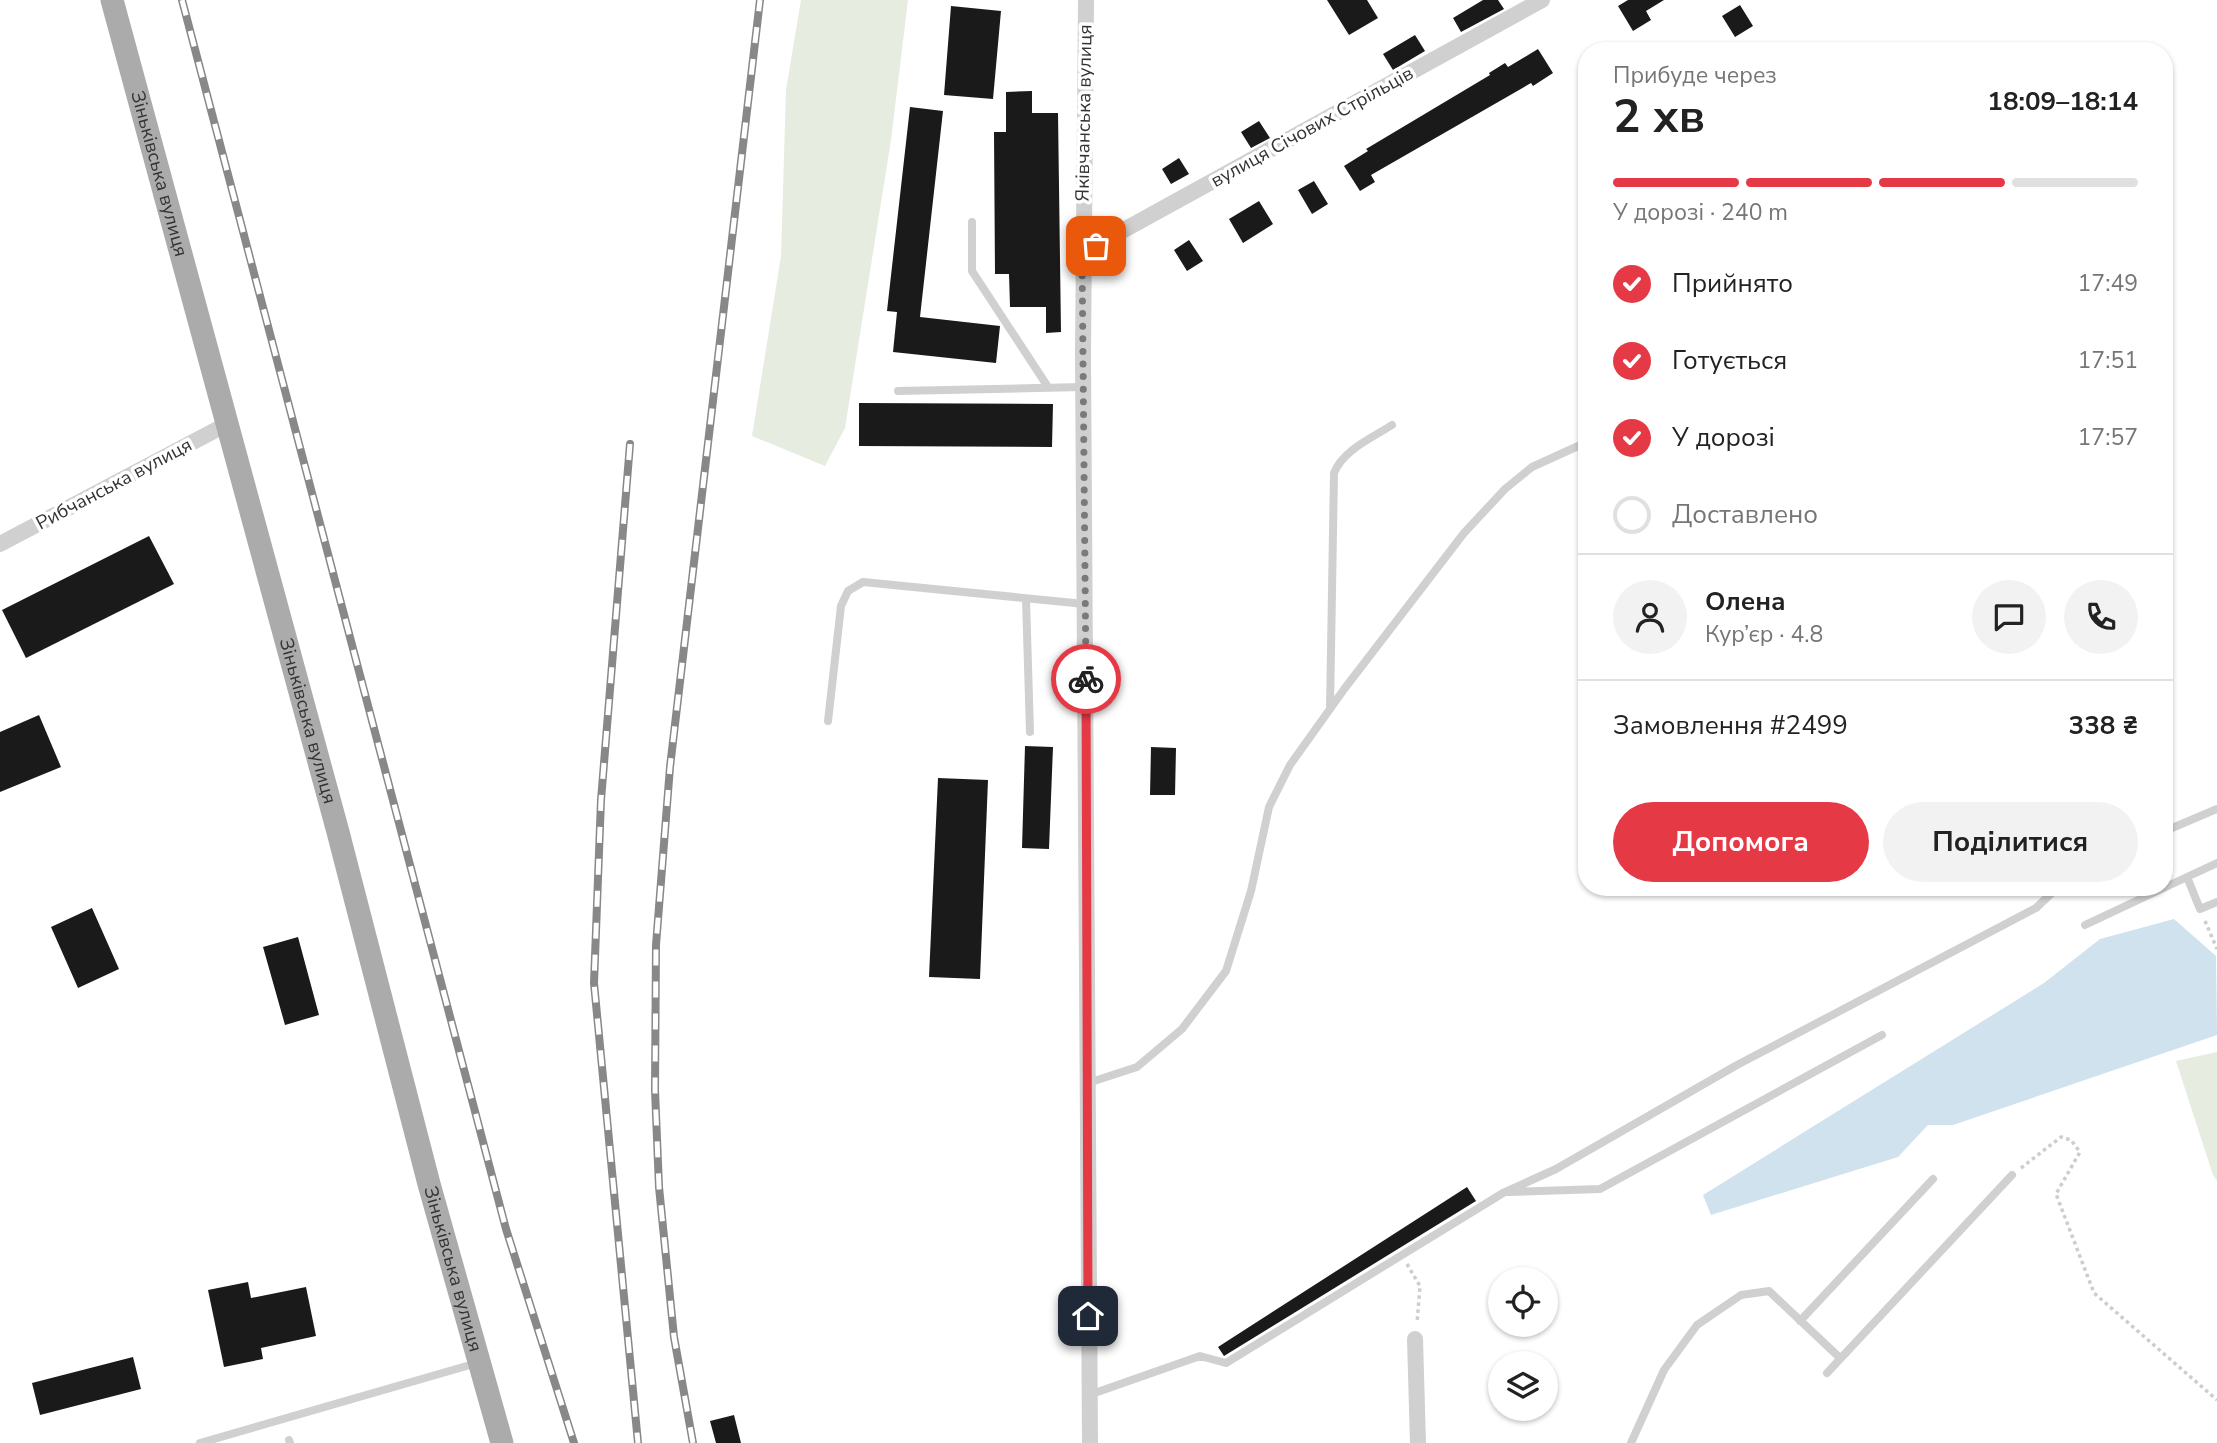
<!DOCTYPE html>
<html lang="uk">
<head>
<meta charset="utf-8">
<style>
  body { margin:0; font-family:"Nunito Sans",sans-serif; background:#f2f2f2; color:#222; height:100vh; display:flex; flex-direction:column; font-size:26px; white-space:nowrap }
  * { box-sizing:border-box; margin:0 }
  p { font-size:23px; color:#767676 }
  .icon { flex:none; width:38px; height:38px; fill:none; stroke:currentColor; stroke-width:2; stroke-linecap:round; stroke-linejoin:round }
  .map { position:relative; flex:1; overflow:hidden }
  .side { position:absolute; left:1578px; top:42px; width:595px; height:854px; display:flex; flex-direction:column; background:#fff; border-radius:28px; box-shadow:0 2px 5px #0004 }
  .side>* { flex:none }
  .tools { position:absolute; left:1488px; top:1267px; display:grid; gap:14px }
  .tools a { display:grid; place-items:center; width:70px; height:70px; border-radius:50%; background:#fff; box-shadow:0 2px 5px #0004; font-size:35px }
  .pin { position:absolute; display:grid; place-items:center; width:60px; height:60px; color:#fff; margin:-30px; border-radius:14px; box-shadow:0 4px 10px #0006 }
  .courier { position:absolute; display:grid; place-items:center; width:70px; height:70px; margin:-35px; border:5px solid #e63946; border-radius:50%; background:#fff; color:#222; box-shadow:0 2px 9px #0007 }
  .head em { font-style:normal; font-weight:700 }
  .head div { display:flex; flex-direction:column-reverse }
  .head { display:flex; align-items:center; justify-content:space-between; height:119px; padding:0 35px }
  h1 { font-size:46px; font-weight:700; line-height:52px }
  .bar { display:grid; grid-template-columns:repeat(4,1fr); gap:10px 7px; align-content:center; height:84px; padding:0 35px }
  .bar i { height:9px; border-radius:5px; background:#e0e0e0 }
  .bar .current { background:#e63946 }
  .bar p { grid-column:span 4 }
  .line { display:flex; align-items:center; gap:18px; padding:0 35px; border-top:2px solid #e0e0e0 }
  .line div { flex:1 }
  .round { display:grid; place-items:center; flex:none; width:74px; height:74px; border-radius:37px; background:#f2f2f2 }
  ol { padding:0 35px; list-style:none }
  li { display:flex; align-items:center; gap:21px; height:77px }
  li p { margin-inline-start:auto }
  li .icon { padding:7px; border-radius:50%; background:#e63946; color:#fff; stroke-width:4 }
  li:last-child { color:#767676 }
  li i { width:38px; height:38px; border:4px solid #e0e0e0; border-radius:50% }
  .button { display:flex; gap:14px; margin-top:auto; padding:14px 35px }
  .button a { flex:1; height:80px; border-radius:42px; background:#e63946; color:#fff; font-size:28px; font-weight:700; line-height:80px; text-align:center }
  .button a+a { background:#f2f2f2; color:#222 }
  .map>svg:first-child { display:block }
</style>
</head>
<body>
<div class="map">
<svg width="2217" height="1443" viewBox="0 0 2217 1443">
  <rect width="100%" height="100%" fill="#fff"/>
  <path fill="#e6ecdf" d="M801,0H908L891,140L845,428L825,466L752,436L781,256L786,90Z
    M2217,1052V1181L2213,1175L2176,1061Z"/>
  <path fill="#cfe2ee" d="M2174,919L2216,956L2217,1035L1953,1125H1928L1898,1157L1711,1215L1703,1195L2044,983L2100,939Z"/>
  <path fill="#1a1a1a" d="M1327,0H1367L1378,18L1349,35Z
    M1483,0H1498L1504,9L1461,32L1453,18Z
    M1628,0H1664L1646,11L1651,20L1633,31L1618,6Z
    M1740,5L1753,26L1735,37L1722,16Z
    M951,6L1001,11L993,99L944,95Z
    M1415,35L1425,51L1393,70L1383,54Z
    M1538,49L1553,73L1533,86L1531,83L1371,175L1375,182L1360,191L1344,166L1368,151L1366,149L1490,75L1489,73L1505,63L1508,67Z
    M1032,91V113H1058L1061,332L1046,333V307H1010L1009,274H995L994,132H1006V92Z
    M910,107L943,111L920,317L1000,326L996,363L893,352L897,312L887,311Z
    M1259,121L1270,138L1251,148L1241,132Z
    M1179,158L1189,174L1171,184L1162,169Z
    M1314,181L1328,204L1312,214L1298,190Z
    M1259,201L1273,224L1243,243L1229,219Z
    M1189,240L1203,261L1187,271L1174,250Z
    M859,403L1053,404L1052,447L859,446Z
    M149,536L174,584L26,658L2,610Z
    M39,715L61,767L0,792V732Z
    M1025,746L1053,747L1049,849L1022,848Z
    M1151,747L1176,748L1175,795H1150Z
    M938,778L988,780L980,979L929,977Z
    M92,908L119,969L78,988L51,927Z
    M298,937L319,1015L285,1025L263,947Z
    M1467,1187L1476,1201L1224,1356L1218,1347Z
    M248,1282L251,1298L306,1287L316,1336L261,1348L263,1359L224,1367L208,1290Z
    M133,1357L141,1389L40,1415L32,1383Z
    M734,1415L741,1443H716L710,1421Z"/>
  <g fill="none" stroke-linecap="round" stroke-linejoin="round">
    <path stroke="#cdcdcd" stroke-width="3.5" stroke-dasharray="3.5 3.5" stroke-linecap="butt" d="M2205,921L2217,949
      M2021,1168L2061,1137L2071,1140L2080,1152L2056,1194L2094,1293L2217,1400
      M1407,1264L1420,1286L1417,1323"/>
    <path stroke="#d0d0d0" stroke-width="8" d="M972,222V271L1048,387
      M898,391L1083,387
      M1026,599L1030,732
      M1330,709L1334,473C1343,450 1372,438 1392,425
      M828,721L841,606L848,591L863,582L1085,604
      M2165,831L2217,809
      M2217,863L2187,877L2200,909L2217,902
      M2085,925L2187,877
      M1088,1083L1137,1067L1182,1029L1226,971L1251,891L1269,807L1290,765L1345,688L1464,533L1505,489L1532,467L1587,442
      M1509,1192L1600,1189L1882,1035
      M1800,1321L1933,1179
      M1827,1373L2012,1175
      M1089,1395L1200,1356L1226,1363L1503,1193L1556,1169L1737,1065L2036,908L2058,887
      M289,1440L290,1443
      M200,1443L477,1363
      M1631,1443L1664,1370L1697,1325L1741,1295L1769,1291L1840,1358"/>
    <path stroke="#d0d0d0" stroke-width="16" d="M1086,0L1083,355L1090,1443
      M1082,253L1542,0
      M0,544L227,424
      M1415,1339L1418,1443"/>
    <path stroke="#ababab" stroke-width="23" id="s1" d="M112,0L338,832L429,1184L502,1443"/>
    <g stroke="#888" stroke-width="8">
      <path id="rail" d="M182,0L506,1229L574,1443
        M630,444L601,800L594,983L638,1443
        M693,1443L674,1337L659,1187L655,1090L656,945L670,767L760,0"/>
    </g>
    <use href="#rail" stroke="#fff" stroke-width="5" stroke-dasharray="16" stroke-linecap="butt"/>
  </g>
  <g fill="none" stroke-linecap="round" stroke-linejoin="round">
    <path stroke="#7a7a7a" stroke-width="7" stroke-dasharray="0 12.6" d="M1086,679L1082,253L1096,246"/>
    <path stroke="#e63946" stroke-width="9" d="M1086,679L1088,1316"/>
  </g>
  <g text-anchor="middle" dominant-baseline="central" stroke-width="7" stroke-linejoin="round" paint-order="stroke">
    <g font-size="19" fill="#333" stroke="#fff">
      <text transform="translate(1084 113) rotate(-89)">Яківчанська вулиця</text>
      <text transform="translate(1312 127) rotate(-29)">вулиця Січових Стрільців</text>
      <text stroke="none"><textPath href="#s1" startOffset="180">Зіньківська вулиця</textPath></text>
      <text transform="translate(114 484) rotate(-28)">Рибчанська вулиця</text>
      <text stroke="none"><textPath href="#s1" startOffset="747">Зіньківська вулиця</textPath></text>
      <text stroke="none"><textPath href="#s1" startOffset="1314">Зіньківська вулиця</textPath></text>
    </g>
  </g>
</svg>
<div class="tools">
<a><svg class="icon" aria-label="locate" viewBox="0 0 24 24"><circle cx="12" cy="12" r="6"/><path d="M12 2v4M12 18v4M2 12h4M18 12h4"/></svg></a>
<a><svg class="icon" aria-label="layers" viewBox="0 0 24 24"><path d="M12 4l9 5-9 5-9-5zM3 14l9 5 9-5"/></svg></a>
</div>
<div class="pin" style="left:1096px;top:246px;background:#ea580c"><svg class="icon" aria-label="bag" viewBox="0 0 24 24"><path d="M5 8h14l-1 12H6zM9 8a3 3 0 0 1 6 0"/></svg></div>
<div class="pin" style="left:1088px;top:1316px;background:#1f2937"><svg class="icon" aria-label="home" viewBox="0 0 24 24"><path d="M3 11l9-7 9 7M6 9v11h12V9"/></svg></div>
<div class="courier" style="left:1086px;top:679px"><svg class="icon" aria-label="bike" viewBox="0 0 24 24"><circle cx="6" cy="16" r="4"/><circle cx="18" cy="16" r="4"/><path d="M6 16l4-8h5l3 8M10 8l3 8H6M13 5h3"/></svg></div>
<section class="side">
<div class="head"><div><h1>2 хв</h1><p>Прибуде через</p></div><em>18:09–18:14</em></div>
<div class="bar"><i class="current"></i><i class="current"></i><i class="current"></i><i></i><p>У дорозі · 240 m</p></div>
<ol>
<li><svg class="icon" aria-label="check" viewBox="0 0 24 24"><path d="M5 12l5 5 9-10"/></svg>Прийнято<p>17:49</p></li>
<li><svg class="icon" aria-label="check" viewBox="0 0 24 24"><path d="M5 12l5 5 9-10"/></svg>Готується<p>17:51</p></li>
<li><svg class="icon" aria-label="check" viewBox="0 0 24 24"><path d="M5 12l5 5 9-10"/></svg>У дорозі<p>17:57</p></li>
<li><i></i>Доставлено</li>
</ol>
<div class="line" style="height:126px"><a class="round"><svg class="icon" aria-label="person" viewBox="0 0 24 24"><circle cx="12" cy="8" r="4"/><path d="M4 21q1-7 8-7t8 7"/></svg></a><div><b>Олена</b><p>Кур’єр · 4.8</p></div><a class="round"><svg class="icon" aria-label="chat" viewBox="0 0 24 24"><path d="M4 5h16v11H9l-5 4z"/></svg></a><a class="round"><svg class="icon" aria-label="phone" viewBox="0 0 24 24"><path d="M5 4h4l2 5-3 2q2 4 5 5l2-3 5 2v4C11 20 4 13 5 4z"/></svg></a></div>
<div class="line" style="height:91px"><div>Замовлення #2499</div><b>338 ₴</b></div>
<div class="button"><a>Допомога</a><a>Поділитися</a></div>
</section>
</div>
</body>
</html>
